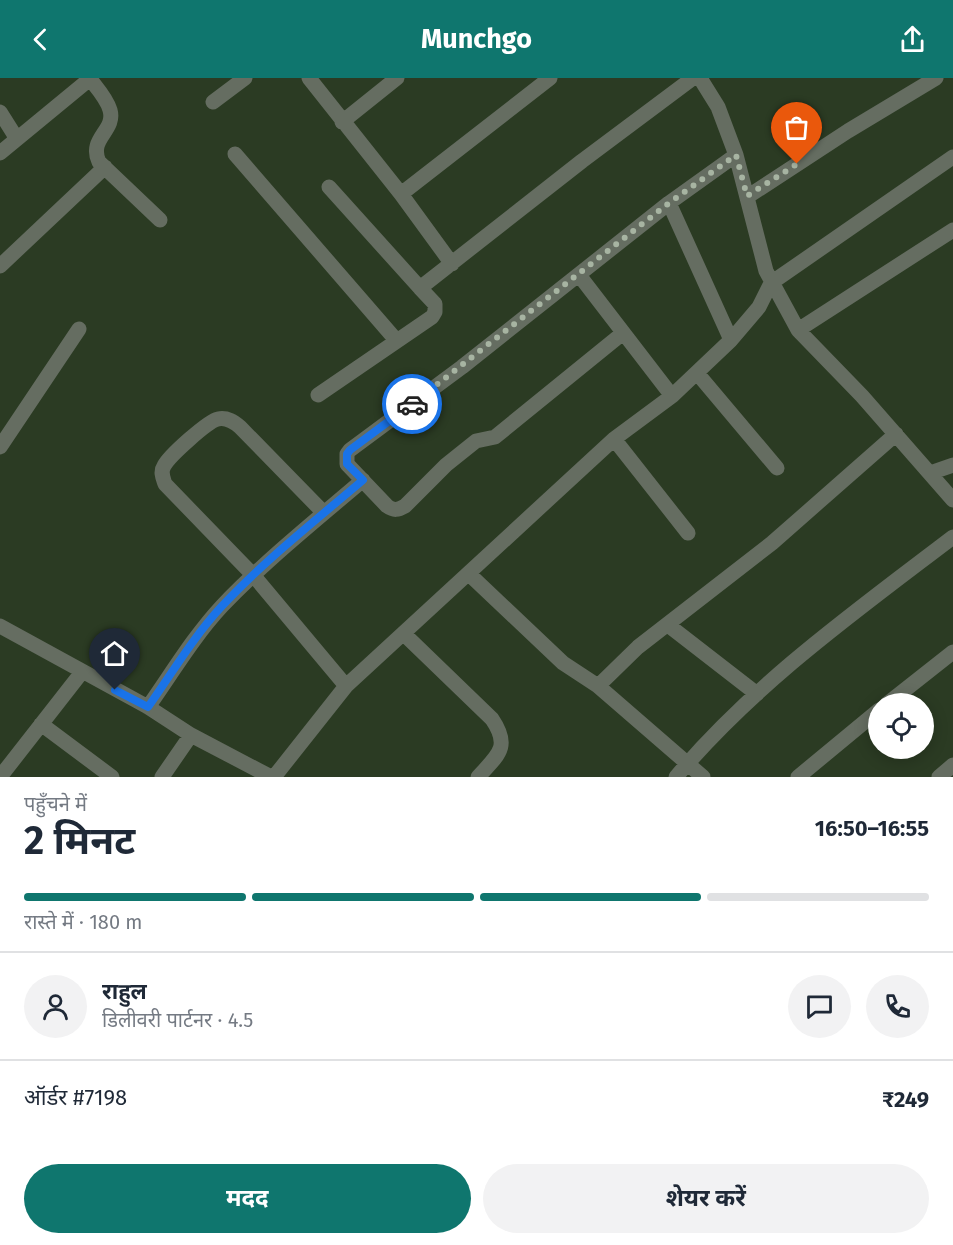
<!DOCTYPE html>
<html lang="hi">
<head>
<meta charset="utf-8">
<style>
  body { margin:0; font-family:"Fira Sans","Noto Sans Devanagari",sans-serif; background:#f2f2f3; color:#1f2937; height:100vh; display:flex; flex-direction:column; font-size:22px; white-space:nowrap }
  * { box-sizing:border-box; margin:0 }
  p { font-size:20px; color:#747a83 }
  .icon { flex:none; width:33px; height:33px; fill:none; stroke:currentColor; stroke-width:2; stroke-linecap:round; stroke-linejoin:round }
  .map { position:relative; height:699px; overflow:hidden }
  .side { display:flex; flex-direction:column; background:#fff; flex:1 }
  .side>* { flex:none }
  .controls { position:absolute; left:868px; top:615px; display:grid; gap:12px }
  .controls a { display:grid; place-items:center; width:66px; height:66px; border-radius:50%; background:#fff; box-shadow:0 3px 15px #0003; font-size:30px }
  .pin { position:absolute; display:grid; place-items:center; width:51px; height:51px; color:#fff; margin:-62px -26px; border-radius:50% 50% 50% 0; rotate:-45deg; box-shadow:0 0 6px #0007 }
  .pin .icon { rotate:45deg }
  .courier { position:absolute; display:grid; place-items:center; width:60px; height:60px; margin:-30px; border:4px solid #1a73e8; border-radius:50%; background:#fff; color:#222; box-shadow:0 2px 8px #0007 }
  .head em { font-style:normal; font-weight:700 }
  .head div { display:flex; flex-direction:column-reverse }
  .head { display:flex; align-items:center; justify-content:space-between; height:102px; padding:0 24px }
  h1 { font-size:39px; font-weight:700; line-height:45px }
  .bar { display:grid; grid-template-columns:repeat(4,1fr); gap:9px 6px; align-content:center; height:72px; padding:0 24px }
  .bar i { height:8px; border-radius:4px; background:#e0e1e3 }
  .bar .active { background:#0f766e }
  .bar p { grid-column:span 4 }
  .line { display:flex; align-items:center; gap:15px; padding:0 24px; border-top:2px solid #e0e1e3 }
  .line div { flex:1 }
  .round { display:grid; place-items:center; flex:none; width:63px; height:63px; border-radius:32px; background:#f2f2f3 }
  .action { display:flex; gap:12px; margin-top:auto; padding:12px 24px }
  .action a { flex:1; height:69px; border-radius:36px; background:#0f766e; color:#fff; font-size:24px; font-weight:700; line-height:69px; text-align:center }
  .action a+a { background:#f2f2f3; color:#1f2937 }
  header { display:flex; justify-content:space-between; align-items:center; height:78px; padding:0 24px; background:#0f766e; color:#fff; font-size:27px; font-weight:700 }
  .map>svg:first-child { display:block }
</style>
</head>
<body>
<header><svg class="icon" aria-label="back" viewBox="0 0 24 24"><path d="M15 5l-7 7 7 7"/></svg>Munchgo<svg class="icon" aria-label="share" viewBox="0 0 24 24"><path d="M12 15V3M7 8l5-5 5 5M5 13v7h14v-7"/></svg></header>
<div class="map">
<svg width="953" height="699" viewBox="0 0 953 699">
  <rect width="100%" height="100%" fill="#2b3b23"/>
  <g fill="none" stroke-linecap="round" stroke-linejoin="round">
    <path stroke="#656d61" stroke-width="15" d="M309,0L401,116L452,186
      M700,0L718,29L736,77L766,193L798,252L862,318L953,422
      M90,1C97,10 107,21 110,32C116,53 88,60 99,84L160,142
      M213,24L245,0
      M0,34L17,61
      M342,44L397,0
      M0,75L91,0
      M235,76L396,262
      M329,109L420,210
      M401,116L550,0
      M747,119L848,53L936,0
      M669,125L731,262
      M0,188L105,89
      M579,197L672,318
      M798,252L953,152
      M623,255L495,359L476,363L446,387L405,428C398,432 394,433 387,428L347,386V376L350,372L462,289L669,125L736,77
      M697,295L777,390
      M318,317L432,239L435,234V226L420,210L582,83L693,0
      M614,361L688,455
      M0,369L79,251
      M930,395L953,387
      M324,435L240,349C234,344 227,339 218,341C208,343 169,378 164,388C160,394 163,400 165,406L254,498L346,608
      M469,496L563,585L598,608L638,569L772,465L896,356
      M668,547L757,616
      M0,548L148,629L191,657L271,699
      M404,556L492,641C511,669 498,677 478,699
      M598,608L703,699
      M887,626L953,574
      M148,629C172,595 194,558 222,528C265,483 315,443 363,402
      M41,646L112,699
      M0,699L82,594
      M162,699L191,657
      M274,699L346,608L614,361L672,318L731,262L759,229L771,205L953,79
      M676,699C755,605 856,533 953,459
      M798,699L879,632
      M939,699L953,687"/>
  </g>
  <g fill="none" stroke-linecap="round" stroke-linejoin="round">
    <path stroke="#a7b4a2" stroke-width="6" stroke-dasharray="0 10.8" d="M412,326L669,125L736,77L747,118L797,86"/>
    <path stroke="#1a73e8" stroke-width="8" d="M115,612L148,629C172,595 194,558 222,528C265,482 315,443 363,402L347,386V376L350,372L412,326"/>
  </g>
</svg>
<div class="controls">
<a><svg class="icon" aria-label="locate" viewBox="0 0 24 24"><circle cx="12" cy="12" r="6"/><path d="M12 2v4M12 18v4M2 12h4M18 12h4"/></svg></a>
</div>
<div class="pin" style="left:797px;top:86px;background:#ea580c"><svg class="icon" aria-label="bag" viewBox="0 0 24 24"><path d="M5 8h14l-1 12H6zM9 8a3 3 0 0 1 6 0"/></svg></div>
<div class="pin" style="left:115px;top:612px;background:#1f2937"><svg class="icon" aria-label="home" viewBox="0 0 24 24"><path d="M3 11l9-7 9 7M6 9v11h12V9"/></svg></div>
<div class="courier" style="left:412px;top:326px"><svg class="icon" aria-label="car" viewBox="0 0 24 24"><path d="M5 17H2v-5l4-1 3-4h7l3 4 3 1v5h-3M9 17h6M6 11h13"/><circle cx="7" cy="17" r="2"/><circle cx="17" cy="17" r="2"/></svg></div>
</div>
<section class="side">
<div class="head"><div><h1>2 मिनट</h1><p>पहुँचने में</p></div><em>16:50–16:55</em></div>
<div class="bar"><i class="active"></i><i class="active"></i><i class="active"></i><i></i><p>रास्ते में · 180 m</p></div>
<div class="line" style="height:108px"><a class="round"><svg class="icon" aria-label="person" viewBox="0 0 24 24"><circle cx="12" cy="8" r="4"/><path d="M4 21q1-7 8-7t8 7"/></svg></a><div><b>राहुल</b><p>डिलीवरी पार्टनर · 4.5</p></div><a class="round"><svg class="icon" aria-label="chat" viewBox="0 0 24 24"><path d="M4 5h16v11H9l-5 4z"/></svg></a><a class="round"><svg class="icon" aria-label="phone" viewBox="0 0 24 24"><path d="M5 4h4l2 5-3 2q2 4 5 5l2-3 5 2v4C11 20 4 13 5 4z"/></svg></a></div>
<div class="line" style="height:78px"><div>ऑर्डर #7198</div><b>₹249</b></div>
<div class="action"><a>मदद</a><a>शेयर करें</a></div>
</section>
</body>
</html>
